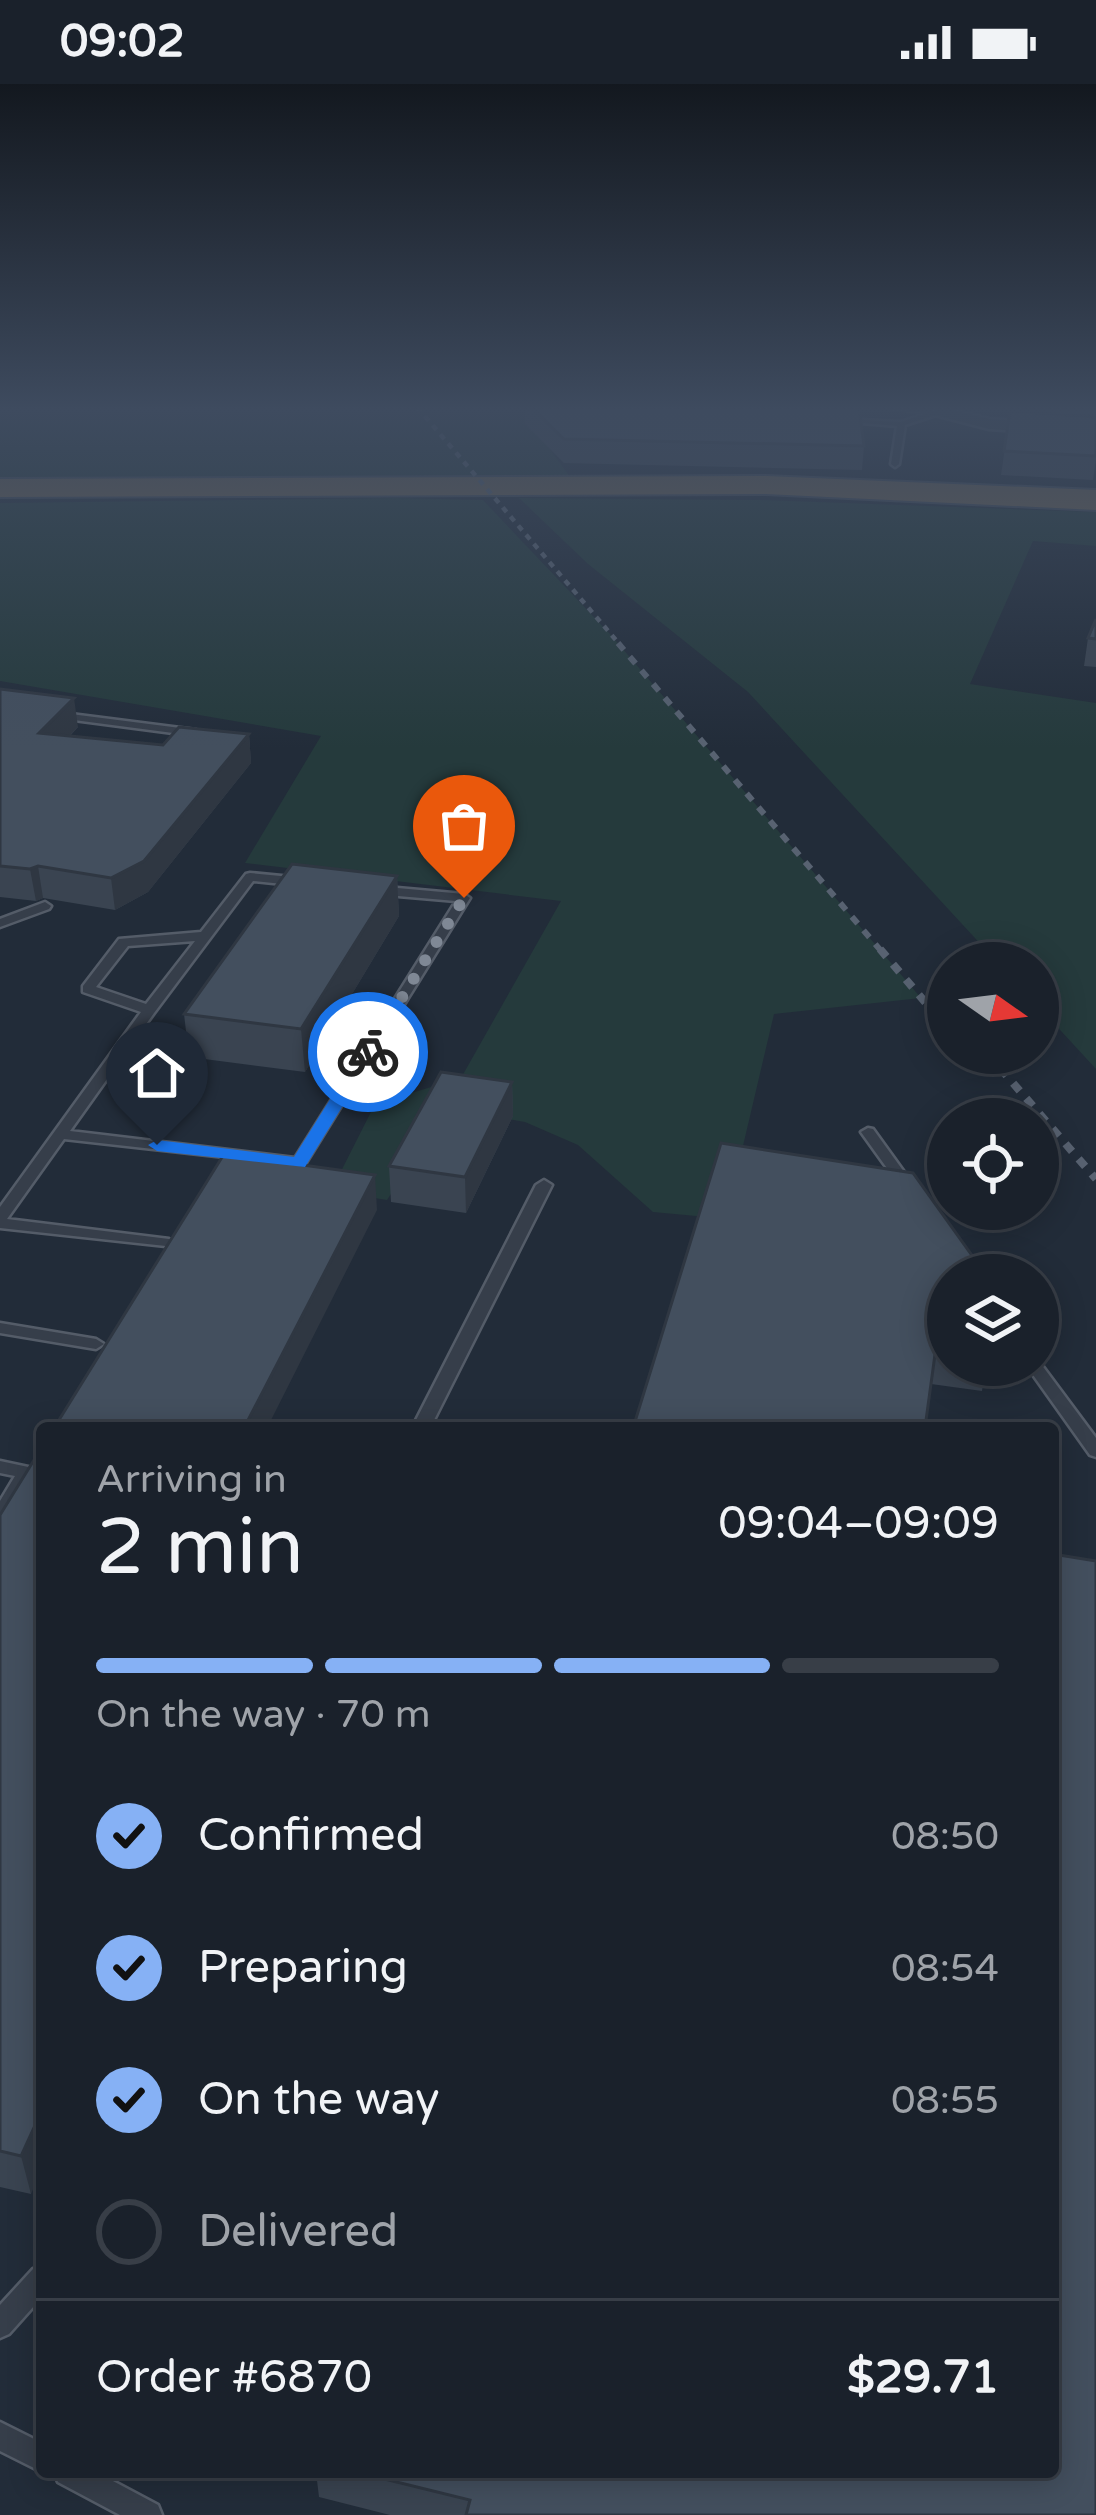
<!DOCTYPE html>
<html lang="en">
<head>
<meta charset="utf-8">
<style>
  body { margin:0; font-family:"Varela Round",sans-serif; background:#232933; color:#f1f3f6; height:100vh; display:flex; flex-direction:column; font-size:45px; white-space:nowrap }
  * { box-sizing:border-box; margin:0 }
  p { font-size:39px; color:#9fa3a9 }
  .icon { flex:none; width:66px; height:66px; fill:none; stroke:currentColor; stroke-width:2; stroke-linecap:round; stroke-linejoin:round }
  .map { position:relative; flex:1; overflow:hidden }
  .sheet { position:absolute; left:36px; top:1338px; width:1023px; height:1056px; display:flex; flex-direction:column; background:#1a212b; border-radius:12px; box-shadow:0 6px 30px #0003,0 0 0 3px #383e47 }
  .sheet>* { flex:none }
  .needle { width:78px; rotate:104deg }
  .fabs { position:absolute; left:927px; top:858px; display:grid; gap:24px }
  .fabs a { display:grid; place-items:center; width:132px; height:132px; border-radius:50%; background:#1a212b; box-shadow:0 6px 30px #0003,0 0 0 3px #383e47; font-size:60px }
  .pin { position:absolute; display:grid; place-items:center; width:102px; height:102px; color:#fff; margin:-123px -51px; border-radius:50% 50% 50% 0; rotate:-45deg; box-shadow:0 0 12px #0007 }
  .pin .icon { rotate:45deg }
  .courier { position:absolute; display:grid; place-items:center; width:120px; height:120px; margin:-60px; border:9px solid #1a73e8; border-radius:50%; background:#fff; color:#222; box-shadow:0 3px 15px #0007 }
  .head em { font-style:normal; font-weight:600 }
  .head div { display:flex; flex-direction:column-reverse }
  .head { display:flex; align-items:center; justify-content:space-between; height:204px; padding:0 60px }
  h1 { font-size:78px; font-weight:600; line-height:90px }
  .bar { display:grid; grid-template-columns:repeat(4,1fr); gap:18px 12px; align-content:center; height:144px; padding:0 60px }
  .bar i { height:15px; border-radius:9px; background:#383e47 }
  .bar .current { background:#86b1f5 }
  .bar p { grid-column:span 4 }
  .line { display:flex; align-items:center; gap:30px; padding:0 60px; border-top:3px solid #383e47 }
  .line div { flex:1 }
  ol { padding:0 60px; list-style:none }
  li { display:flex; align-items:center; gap:36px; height:132px }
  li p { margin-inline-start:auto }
  li .icon { padding:12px; border-radius:50%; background:#86b1f5; color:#111; stroke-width:4 }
  li:last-child { color:#9fa3a9 }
  li i { width:66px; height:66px; border:6px solid #383e47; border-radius:50% }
  .status { display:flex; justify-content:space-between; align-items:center; height:84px; padding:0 60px; background:#1a212b; direction:ltr }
  .status svg { height:33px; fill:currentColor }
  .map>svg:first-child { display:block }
</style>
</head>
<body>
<div class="status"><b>09:02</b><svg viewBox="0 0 49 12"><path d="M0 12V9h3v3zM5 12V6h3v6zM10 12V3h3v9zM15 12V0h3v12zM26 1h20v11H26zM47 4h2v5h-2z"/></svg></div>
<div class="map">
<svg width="1096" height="2431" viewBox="0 0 1096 2431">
  <rect width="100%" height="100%" fill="#222c39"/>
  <path fill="#253a3c" d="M0,323H519L576,401L0,404Z
    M398,414L483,416L610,550L921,914L774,930L735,1096L707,1133L653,1128L578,1061L525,1038L458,1026L425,1058L387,1116L331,1107L375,1020L461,994L561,817L245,779L321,652L0,597V419Z
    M519,414L760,416L1096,428V462L1033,457L970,600L1096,619V985L1038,922V879H998L748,608L588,480Z"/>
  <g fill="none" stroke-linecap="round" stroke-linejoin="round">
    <g stroke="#545c68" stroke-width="5">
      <path id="service" d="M881,323L931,325V328L941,326L945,328L905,341L899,380L895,383L891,380L897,342L838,337L842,335L901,338L928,329Z
        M55,628L196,646L202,649L196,652L51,633L50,631Z
        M250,789L302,794L308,798L302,802L253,797L154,929L70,1047L295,1074L456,817L375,810L369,806L375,802L464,810L470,814L304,1082L64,1055L7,1135L169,1155L177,1160L175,1163L0,1144V1123L141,928L83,908V902L119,855L201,848L246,790ZM195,857L146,920L96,903L128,862Z
        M45,818L51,822L49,825L0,843V835Z
        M868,1044L873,1045L912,1099L915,1102L912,1105H902L861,1048Z
        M544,1096L552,1101L430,1344H412L536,1101Z
        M0,1239L96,1255L104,1260L96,1265L0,1249Z
        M1038,1276L1096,1354V1373L1090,1371L1026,1281H1038Z
        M0,1377L33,1384L36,1388L7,1437L0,1438V1417L15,1392L0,1389Z
        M42,2181V2213L9,2250L0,2254V2221L33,2185Z
        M0,2338L42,2359V2388L0,2367Z
        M54,2388H96L158,2421L162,2431H120L58,2398Z"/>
    </g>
    <g stroke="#545c68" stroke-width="5">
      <path id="minor" d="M941,323L989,335L1096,342V352L989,345L935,331V325Z"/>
    </g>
    <g stroke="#414955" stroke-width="4">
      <path id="motorway" d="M766,392L1096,406V426L766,410L0,413V395Z"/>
    </g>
    <use href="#service" fill="#363e4a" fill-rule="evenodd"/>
    <use href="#minor" fill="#363e4a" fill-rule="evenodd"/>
    <use href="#motorway" fill="#706453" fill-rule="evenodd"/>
    <path stroke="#586271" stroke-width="4.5" stroke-dasharray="6 6" stroke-linecap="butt" d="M417,323L621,562"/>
    <path stroke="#586271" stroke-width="6" stroke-dasharray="9 9" stroke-linecap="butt" d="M618,559L882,868"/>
    <path stroke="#586271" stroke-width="8" stroke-dasharray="10 10" stroke-linecap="butt" d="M880,865L948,945
      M987,969L1096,1095"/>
  </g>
  <path fill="#3a4451" d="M525,323H859L864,362L862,386L564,379L525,340Z
    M1011,323H1096V375L1093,396L1001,391Z
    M1096,535V583L1084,582L1088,554Z
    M0,605L78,643L70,652L163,661L249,650L251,679L148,808L115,826L43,814L36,817L0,813Z
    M397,792L399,832L305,988L189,973L184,930Z
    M512,998L513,1032L466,1129L391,1118L389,1082Z
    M948,1191V1281H986L982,1307L931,1300L633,1344Z
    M0,1431L31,2110L0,2103Z
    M316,2388H1053L1096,2431H390L319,2413Z"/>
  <path fill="#2f3742" d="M74,614L78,643L44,678L39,649Z
    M249,650L251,679L148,808L115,826L111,794Z
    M38,782L43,814L36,817L30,785Z
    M397,792L399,832L305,988L301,945Z
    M512,998L513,1032L466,1129L465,1093Z
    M375,1091L377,1126L267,1344H244Z
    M42,2026V2085L31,2110L21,2072Z"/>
  <path fill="#434f5e" stroke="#2f3742" stroke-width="3" d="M531,323H859L864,362L564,355Z
    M1010,327L1096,333V372L1004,367Z
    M1096,535V555L1088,554Z
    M0,605L74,614L39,649L163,661L179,643L249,650L144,777L111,794L38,782L30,785L0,782Z
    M292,780L397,792L301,945L184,930Z
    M441,988L512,998L465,1093L389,1082Z
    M721,1059L913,1089L986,1191H948V1264L936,1263L925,1344H633Z
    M224,1070L375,1091L244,1344H54Z
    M42,1363V2026L21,2072L0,2067V1431Z
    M1053,1470L1096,1477V2431H466L470,2416L356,2388H1053Z"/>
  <linearGradient id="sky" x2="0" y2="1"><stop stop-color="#13181f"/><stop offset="0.49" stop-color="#3e4b5f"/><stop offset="1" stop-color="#3e4b5f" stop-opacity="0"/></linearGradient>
  <rect width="1096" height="664" fill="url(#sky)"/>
  <path fill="#1a73e8" d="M362,964L376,968L305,1083L157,1067L148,1061L157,1056L294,1073Z"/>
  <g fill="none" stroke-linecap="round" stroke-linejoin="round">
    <path stroke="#7f8895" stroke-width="12" stroke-dasharray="0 21.6" d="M368,968L464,814"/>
  </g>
</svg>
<div class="fabs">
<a><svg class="needle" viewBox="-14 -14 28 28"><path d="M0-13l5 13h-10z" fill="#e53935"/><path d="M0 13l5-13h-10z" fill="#9fa3a9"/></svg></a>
<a><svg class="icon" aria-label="locate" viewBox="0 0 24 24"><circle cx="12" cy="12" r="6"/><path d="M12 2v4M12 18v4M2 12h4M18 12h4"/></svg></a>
<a><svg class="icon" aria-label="layers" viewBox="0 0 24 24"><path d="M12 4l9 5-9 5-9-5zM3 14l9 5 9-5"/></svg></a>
</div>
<div class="pin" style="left:464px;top:814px;background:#ea580c"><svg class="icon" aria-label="bag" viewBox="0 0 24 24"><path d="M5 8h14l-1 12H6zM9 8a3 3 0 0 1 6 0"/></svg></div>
<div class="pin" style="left:157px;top:1061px;background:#1f2937"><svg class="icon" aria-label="home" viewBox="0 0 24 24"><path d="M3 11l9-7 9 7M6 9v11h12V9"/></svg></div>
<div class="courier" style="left:368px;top:968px"><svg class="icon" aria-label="bike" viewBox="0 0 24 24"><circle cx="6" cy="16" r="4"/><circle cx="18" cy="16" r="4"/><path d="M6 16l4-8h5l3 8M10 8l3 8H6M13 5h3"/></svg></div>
<section class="sheet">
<div class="head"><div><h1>2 min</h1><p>Arriving in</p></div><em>09:04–09:09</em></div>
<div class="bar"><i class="current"></i><i class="current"></i><i class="current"></i><i></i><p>On the way · 70 m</p></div>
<ol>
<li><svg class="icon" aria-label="check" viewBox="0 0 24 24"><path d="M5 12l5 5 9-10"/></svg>Confirmed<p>08:50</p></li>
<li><svg class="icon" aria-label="check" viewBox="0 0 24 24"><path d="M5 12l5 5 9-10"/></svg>Preparing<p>08:54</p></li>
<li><svg class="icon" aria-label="check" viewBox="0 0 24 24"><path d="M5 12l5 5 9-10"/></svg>On the way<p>08:55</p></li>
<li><i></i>Delivered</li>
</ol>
<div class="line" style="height:156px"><div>Order #6870</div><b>$29.71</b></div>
</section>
</div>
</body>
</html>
